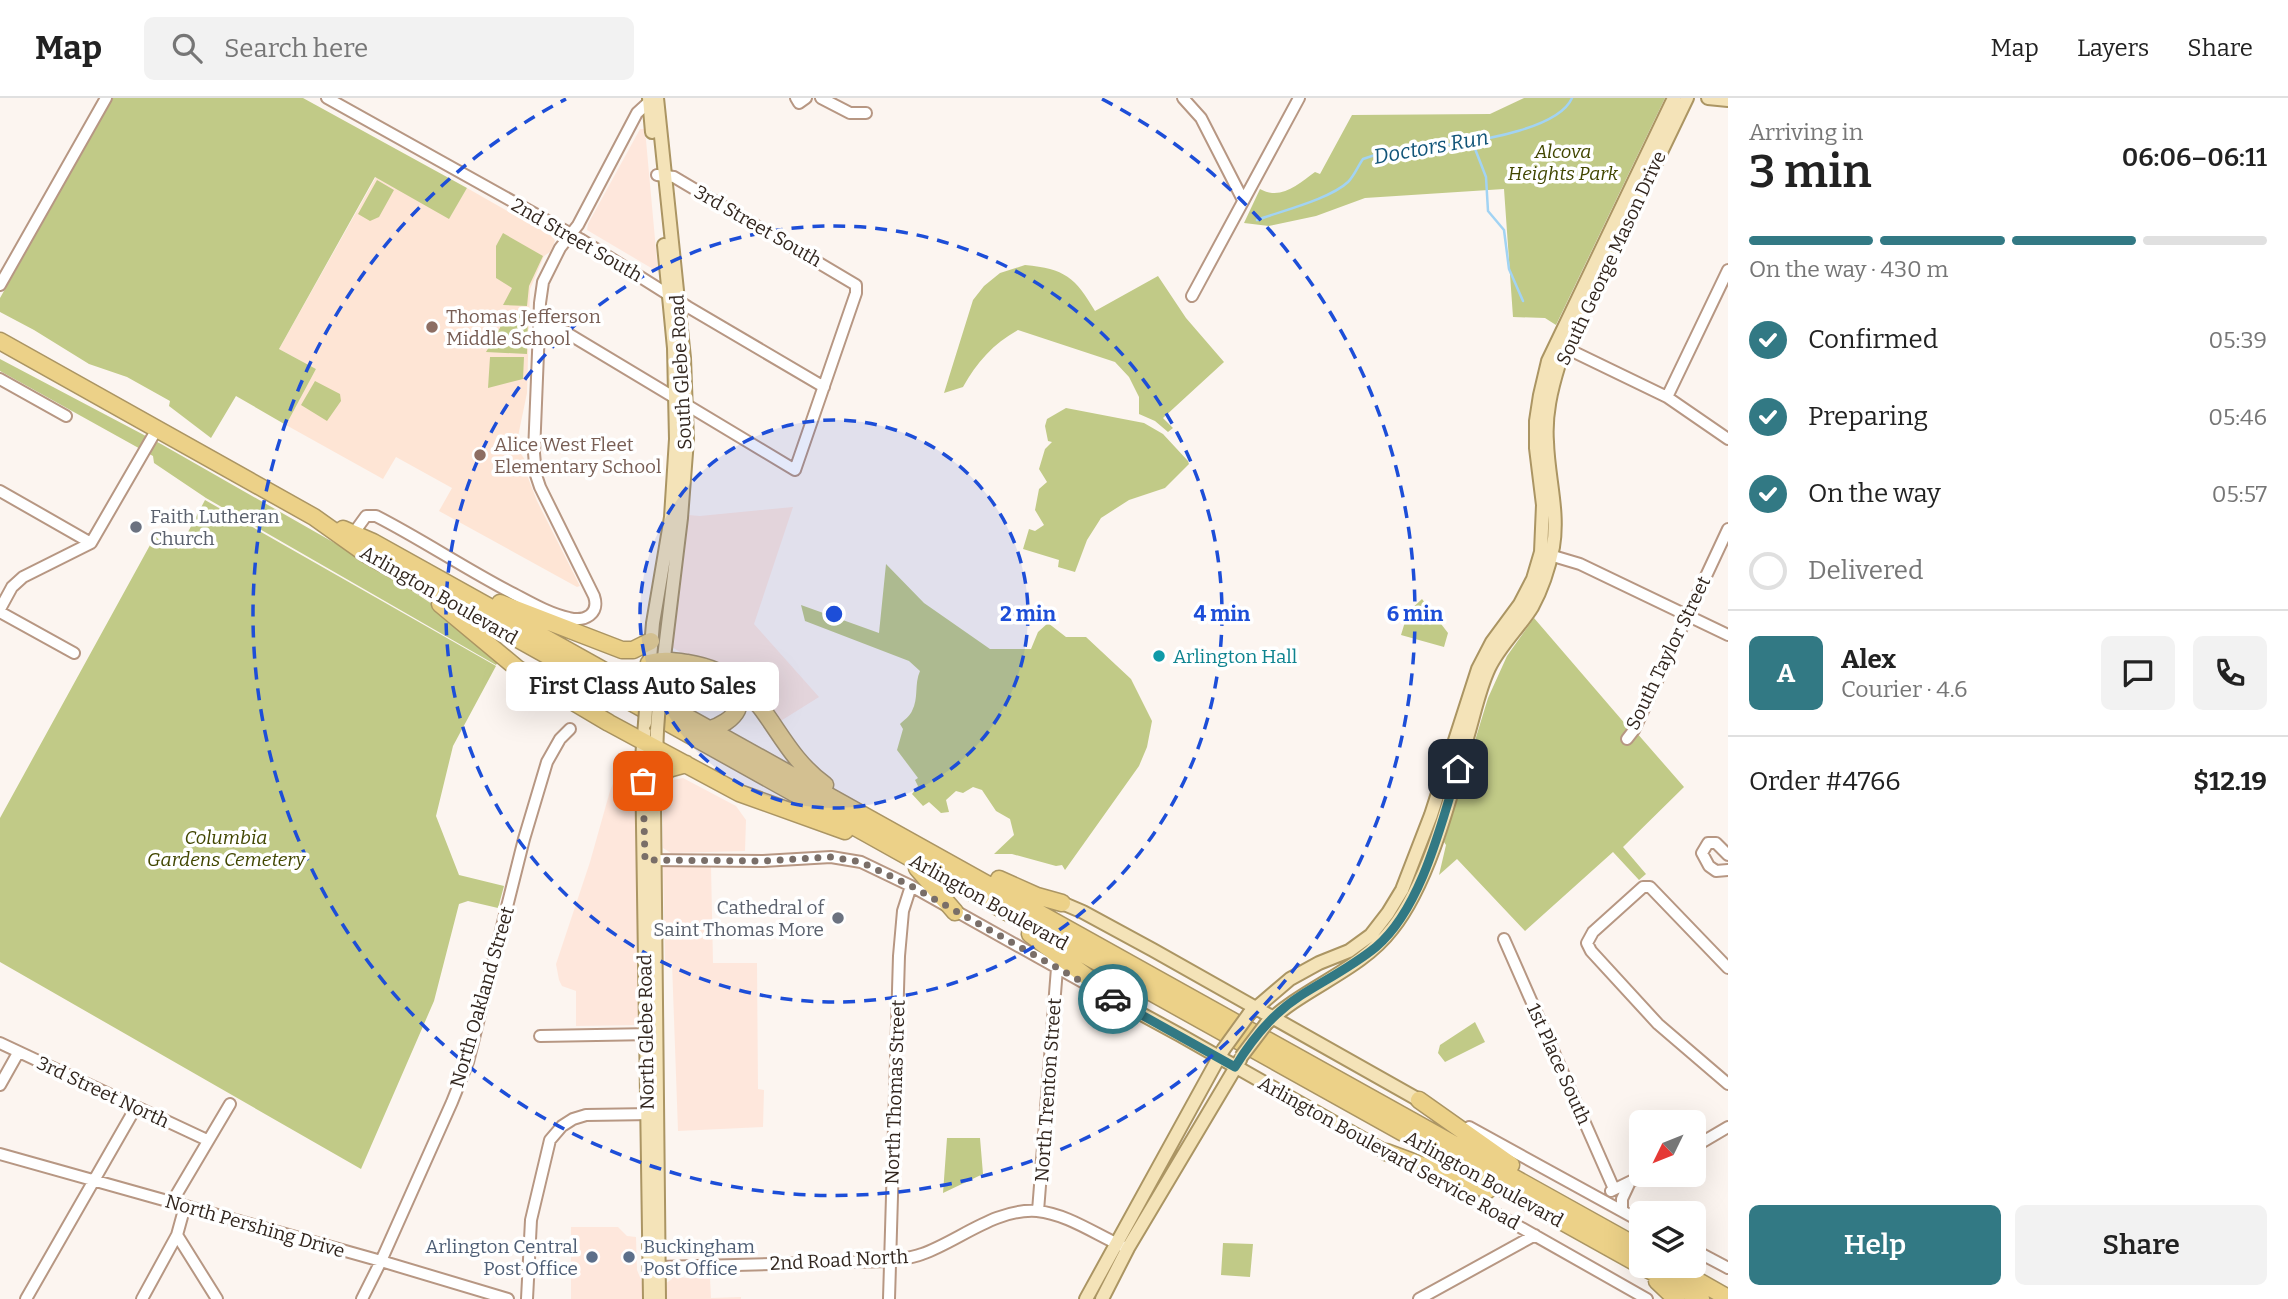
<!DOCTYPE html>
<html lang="en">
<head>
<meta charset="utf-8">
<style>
  body { margin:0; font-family:Bitter,serif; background:#f2f2f2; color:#222; height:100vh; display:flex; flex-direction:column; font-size:26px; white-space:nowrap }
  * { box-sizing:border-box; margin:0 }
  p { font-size:23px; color:#767676 }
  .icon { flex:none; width:38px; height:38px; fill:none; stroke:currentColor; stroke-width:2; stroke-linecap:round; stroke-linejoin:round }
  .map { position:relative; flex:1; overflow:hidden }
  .drawer { display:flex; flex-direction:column; background:#fff; width:560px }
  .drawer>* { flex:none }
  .needle { width:46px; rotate:227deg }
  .buttons { position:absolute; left:1629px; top:1012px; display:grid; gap:14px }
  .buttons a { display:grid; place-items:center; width:77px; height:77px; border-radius:10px; background:#fff; box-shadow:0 7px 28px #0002; font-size:35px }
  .pin { position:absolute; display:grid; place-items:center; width:60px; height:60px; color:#fff; margin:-30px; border-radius:14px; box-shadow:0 4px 10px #0006 }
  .courier { position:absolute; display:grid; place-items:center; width:70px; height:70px; margin:-35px; border:5px solid #327984; border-radius:50%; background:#fff; color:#222; box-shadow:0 2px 9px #0007 }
  .bubble { position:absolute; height:49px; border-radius:10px; background:#fff; box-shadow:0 7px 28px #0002; font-size:23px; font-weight:600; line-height:49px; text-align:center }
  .headline em { font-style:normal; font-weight:600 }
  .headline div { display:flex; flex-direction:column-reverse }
  .headline { display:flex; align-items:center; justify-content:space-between; height:119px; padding:0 21px }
  h1 { font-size:46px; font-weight:600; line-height:52px }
  .bar { display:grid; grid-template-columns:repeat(4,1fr); gap:10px 7px; align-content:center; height:84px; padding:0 21px }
  .bar i { height:9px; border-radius:5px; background:#e0e0e0 }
  .bar .on { background:#327984 }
  .bar p { grid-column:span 4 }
  .line { display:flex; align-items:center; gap:18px; padding:0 21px; border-top:2px solid #e0e0e0 }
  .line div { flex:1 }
  .round { display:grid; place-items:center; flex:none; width:74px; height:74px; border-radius:10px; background:#f2f2f2 }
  ol { padding:0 21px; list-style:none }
  li { display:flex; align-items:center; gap:21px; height:77px }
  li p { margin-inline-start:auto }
  li .icon { padding:7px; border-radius:50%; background:#327984; color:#fff; stroke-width:4 }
  li:last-child { color:#767676 }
  li i { width:38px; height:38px; border:4px solid #e0e0e0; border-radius:50% }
  .primary-button { display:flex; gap:14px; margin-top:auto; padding:14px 21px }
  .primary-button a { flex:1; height:80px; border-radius:10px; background:#327984; color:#fff; font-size:28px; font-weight:600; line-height:80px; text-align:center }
  .primary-button a+a { background:#f2f2f2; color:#222 }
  header { display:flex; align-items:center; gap:42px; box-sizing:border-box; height:98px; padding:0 35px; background:#fff; border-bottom:2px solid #e0e0e0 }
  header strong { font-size:33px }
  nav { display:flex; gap:38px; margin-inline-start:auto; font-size:24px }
  .search { width:490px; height:63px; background:#f2f2f2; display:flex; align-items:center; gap:18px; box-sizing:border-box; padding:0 24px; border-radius:10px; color:#767676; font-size:26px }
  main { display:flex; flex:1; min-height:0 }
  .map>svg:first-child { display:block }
</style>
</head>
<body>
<header>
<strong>Map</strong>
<div class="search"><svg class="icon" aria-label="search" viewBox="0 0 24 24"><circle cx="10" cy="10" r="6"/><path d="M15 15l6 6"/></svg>Search here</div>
<nav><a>Map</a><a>Layers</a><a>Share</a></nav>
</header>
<main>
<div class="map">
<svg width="1728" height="1201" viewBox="0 0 1728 1201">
  <rect width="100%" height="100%" fill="#fcf5f0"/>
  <path fill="#fee7dc" d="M640,31H645L658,174L587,132L588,126Z
    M793,409L754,526L819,599L779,624L771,610L758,592L738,576L721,567L680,554L672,549V537L688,417L700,418Z
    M638,672L639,927L576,928V893L562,888L559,882L556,866L590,764L610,693L618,673Z
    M683,680L736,708L746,722L745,753L671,755L663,750V684Z
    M711,768L713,865H757L758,991L764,992L763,1029L678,1033L672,865H665L663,769Z
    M571,1129H618L627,1138L636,1139L637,1172L642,1184L643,1201H571Z
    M672,1177L686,1180H710L711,1200L741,1199V1201H666L665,1186L672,1181Z"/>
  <path fill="#fee5d5" d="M376,79L449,120L467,90L553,139L555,143L550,154L544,158L530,191L527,295L516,348L525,362L527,377L537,403L580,488L577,489L439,413L452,390L396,359L383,381L286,327L316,271L279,251Z"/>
  <path fill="#c1ca87" d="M113,0H303L467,90L449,121L375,79L279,251L316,271L286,327L236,298L211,340L169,308L170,303L127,279L89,266L34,232L0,214V200Z
    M1524,0H1665L1556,227L1545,220L1513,219L1504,91L1365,100L1316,118L1269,128L1244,125L1260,91C1281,103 1298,86 1315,74L1320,76L1352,17L1490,16Z
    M377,82L394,92L379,119L370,123L358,116Z
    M503,135L543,158L529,188L527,208L503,207L512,190L496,180V148Z
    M1025,167C1065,171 1075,179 1095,213L1158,178L1186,220L1224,264L1163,320L1173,330L1168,334L1155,323L1139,316V299L1129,279L1115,264L1018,232C993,246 977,264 963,289L944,295L973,202L984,188L1000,175Z
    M507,215L528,216L527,256L486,254C494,241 501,229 507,215Z
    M490,259H524L523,281L488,290Z
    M0,261L161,346L375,468L438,510L500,561L496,567L206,400L154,365L153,358L0,273Z
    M315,283L340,296L341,303L327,323L301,307Z
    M1066,310L1144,325L1163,336L1188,363L1189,366L1165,390L1129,402L1101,420L1087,442L1075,474L1058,469L1059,462L1023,451L1029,431L1035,433L1044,427L1035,412L1039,391L1047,384L1039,371L1045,351L1052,344L1048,343L1045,328L1047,321Z
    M205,402L496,568L453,648L436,718L459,777L504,788L498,810L468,803L459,806L434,903L361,1071L0,864V720L155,438L179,451Z
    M886,466L924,505L990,551H1031L1038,534L1048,525L1066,539H1086L1131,581L1152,623L1147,649L1139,668L1065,772L1062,767L1056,768L1012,756H994L1014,737L1010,721L996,713L982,692L973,689L963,695L956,693L946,702L949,714L941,715L929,704L923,708L912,696L918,688L915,682L918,680L897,652L903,631L900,626C904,622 910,618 912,613C919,600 914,586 920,573L909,563L805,523L801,507L879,535Z
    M1422,501L1448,535L1444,549L1401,537L1408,514Z
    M1534,520L1627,628L1629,626L1684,689L1623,749L1646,776L1639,782L1613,754L1525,833L1457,761L1439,777L1446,747L1444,744L1488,600L1507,558Z
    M1475,924L1485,944L1445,964L1438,955L1440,947Z
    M947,1040H980L983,1076L943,1095Z
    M1223,1145L1253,1146L1250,1179L1221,1177Z"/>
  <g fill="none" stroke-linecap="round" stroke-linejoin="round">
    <path stroke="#a2d3f3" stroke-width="2.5" d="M1472,43L1486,79L1488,113L1504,132L1509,171L1523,203
      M1257,122C1281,113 1330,101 1348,84C1354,78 1358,68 1363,61C1380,55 1397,50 1415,47C1430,44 1441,48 1453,46C1483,42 1559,30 1572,0"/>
    <g stroke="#b79783" stroke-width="14">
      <path id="minor" d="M327,0L580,141L688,209L824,289
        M796,0L799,5L806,0
        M821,0L850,15H866
        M1183,0L1201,20L1243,102
        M0,187L106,0
        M1192,198L1299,0
        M539,230L562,232L795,372L856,195V187L674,79L657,77
        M1563,245L1576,255L1667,299L1728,341
        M0,281L66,318
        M1667,299L1728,172
        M0,393L91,445
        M353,436L366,418H376C423,442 467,472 514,496C531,505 550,516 569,520C585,524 600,516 594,498L540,389L536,377L534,355L540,205L543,184L560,150L578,127L637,15L649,4
        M1543,455L1580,466L1728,537
        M0,511L12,489L23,479L91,445L157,331
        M0,514L74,555
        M1627,641L1634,632L1728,431
        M1728,757L1716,745H1708L1702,755L1709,768L1716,773L1728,772
        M647,762L763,763L831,759L861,764L911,788L1086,886
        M1504,841L1614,1091
        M1728,870L1650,789H1643L1593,834L1587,845L1591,853L1658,926L1728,986
        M540,938L653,936
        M0,945L207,1042
        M0,987L18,955
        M1469,1029L1642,1124
        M1694,1049L1728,1029
        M0,1056L381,1163L508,1201
        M1421,1073L1647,1201
        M1611,1093L1646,1076
        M172,1104L230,1006
        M185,1108L177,1137L217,1201
        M1038,1113L1057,870
        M1622,1113V1101L1629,1086
        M1694,1152L1728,1170
        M659,1169L890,1163C900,1161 912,1160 922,1156C959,1143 995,1110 1037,1113C1067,1116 1095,1136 1122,1148
        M26,1201L136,1009
        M142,1201L177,1137
        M362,1201L381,1163L452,1004L468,964L524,741L547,664L560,641L570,631
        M527,1201L531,1122L550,1042L562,1028L573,1021L586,1017L653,1016
        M889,1201L899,858L903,813L911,788
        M1419,1201L1535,1137"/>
    </g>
    <g stroke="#ab9563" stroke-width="16">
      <path id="major" d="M649,0L652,34
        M657,0L684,260L687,342L681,420L660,592
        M1708,0L1728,2
        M648,585L653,525L671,419L676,341L674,250L664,147
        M645,625L642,660L650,1201
        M657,632L654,706L659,1201
        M1062,805L1083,814L1153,852L1419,1002
        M1123,906L1180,937L1386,1054
        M1249,916L1290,881L1319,865L1349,853L1371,837L1388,815L1402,792L1431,717L1478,571L1492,544L1520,506L1533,481L1541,454L1543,407L1536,350V323L1540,297L1548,263L1674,0
        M1266,926C1304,889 1360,873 1392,831C1429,785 1451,697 1467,640C1474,617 1479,591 1489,570C1500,547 1519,530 1532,509C1542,491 1549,469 1553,449C1559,413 1548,380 1547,344C1545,317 1551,292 1559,266L1687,0
        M1086,1201L1223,952
        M1102,1201L1128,1150L1240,962"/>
    </g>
    <g stroke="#ab9563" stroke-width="19">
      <path id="highway" d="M0,243L314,419L366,456L412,482L1701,1201
        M343,431L373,444L1642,1151
        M500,505L622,552H633L651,543
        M440,506L518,571L609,625L739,695L845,733
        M649,565C662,561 674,563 687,565C769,578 767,645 825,687
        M708,632C735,624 754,602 722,584
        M654,690L668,671L686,666
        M917,770L955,814
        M999,781L1037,798L1062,805
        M1030,836L1123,906
        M1419,1002L1511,1067
        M1386,1054L1488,1092
        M1670,1167L1728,1200
        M1657,1183L1676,1201"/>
    </g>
    <use href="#minor" stroke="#fff" stroke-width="10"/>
    <use href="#major" stroke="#f4e3b8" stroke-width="12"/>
    <use href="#highway" stroke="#ecd188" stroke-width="16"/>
    <g stroke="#ab9563" stroke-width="16" stroke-linecap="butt">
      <path id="major-bridge" d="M645,625L648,585
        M657,632L660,592
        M1223,952L1249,916
        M1241,959L1266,926"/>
    </g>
    <use href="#major-bridge" stroke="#f4e3b8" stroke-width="12"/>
  </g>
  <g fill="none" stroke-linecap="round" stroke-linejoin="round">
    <path stroke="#796e68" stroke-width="7" stroke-dasharray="0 12.6" d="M643,683L645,762L763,763L831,759L861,764L911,788L1113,901"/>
    <path stroke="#327984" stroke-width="9" d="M1113,901L1235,969C1252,941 1272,916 1300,898C1325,882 1353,868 1376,849C1421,811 1441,727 1458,671"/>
  </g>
  <circle cx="834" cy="516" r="194" fill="#1d4ed8" fill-opacity=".12"/>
  <g fill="none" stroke="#1d4ed8" stroke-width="3.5" stroke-dasharray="12 9">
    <circle cx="834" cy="516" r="194"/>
    <circle cx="834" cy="516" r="388"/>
    <path d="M1102 1A581 581 0 1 1 566 1"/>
  </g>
  <g fill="#8d6e63" stroke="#fff" stroke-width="2.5">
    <circle cx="432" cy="229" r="7"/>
    <circle cx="480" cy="357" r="7"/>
  </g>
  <g fill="#6b7280" stroke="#fff" stroke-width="2.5">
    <circle cx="136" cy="429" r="7"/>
    <circle cx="838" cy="820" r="7"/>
  </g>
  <circle fill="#0f9aa8" stroke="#fff" stroke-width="2.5" cx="1159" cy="558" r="7"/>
  <g fill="#5c6f8a" stroke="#fff" stroke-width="2.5">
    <circle cx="592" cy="1159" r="7"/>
    <circle cx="629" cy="1159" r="7"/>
  </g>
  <g text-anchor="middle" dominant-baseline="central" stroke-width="7" stroke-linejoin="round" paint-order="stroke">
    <g font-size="19" font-style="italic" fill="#414600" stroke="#fff">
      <text x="1563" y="53">Alcova<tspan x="1563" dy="22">Heights Park</tspan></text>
      <text x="226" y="739">Columbia<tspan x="226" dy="22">Gardens Cemetery</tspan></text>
    </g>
    <g font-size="19" fill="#32261e" stroke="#fff">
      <text transform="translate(758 128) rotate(30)">3rd Street South</text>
      <text transform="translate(577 142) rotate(30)">2nd Street South</text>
      <text transform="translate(1611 160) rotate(-65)">South George Mason Drive</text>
      <text transform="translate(681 274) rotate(-93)">South Glebe Road</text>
      <text transform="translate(439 497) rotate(30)">Arlington Boulevard</text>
      <text transform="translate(1668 555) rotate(-64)">South Taylor Street</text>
      <text transform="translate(989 804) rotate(29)">Arlington Boulevard</text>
      <text transform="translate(482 899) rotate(-74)">North Oakland Street</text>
      <text transform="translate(646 934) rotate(-91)">North Glebe Road</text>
      <text transform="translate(1559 966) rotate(66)">1st Place South</text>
      <text transform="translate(1048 992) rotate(-86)">North Trenton Street</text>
      <text transform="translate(103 994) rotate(25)">3rd Street North</text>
      <text transform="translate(895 994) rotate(-88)">North Thomas Street</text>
      <text transform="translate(1389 1055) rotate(29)">Arlington Boulevard Service Road</text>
      <text transform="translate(1484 1081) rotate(29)">Arlington Boulevard</text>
      <text transform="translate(255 1128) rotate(16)">North Pershing Drive</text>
      <text transform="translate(839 1162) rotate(-3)">2nd Road North</text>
    </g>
    <g font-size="19" fill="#785e54" stroke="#fff" text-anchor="start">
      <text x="446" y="218">Thomas Jefferson<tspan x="446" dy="22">Middle School</tspan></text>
      <text x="494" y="346">Alice West Fleet<tspan x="494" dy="22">Elementary School</tspan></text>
    </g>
    <g font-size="19" fill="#5b616d" stroke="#fff" text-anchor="start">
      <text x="150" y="418">Faith Lutheran<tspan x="150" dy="22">Church</tspan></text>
      <text x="824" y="809" text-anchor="end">Cathedral of<tspan x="824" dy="22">Saint Thomas More</tspan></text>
    </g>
    <g font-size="19" fill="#0d838f" stroke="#fff" text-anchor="start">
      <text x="1173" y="558">Arlington Hall</text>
    </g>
    <g font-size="19" fill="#4e5e75" stroke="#fff" text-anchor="end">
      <text x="578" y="1148">Arlington Central<tspan x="578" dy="22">Post Office</tspan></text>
      <text x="643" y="1148" text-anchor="start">Buckingham<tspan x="643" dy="22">Post Office</tspan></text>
    </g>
    <g font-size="21" font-style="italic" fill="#125579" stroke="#fff">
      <text transform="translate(1431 49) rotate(-10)">Doctors Run</text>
    </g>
  </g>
  <circle cx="834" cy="516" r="10" fill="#1d4ed8" stroke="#fff" stroke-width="3.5"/>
  <g font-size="21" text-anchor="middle" font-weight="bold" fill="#1d4ed8" stroke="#fff" stroke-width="7" stroke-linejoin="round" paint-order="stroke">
    <text x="1028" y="523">2 min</text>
    <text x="1222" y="523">4 min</text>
    <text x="1415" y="523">6 min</text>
  </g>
</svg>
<div class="buttons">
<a><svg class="needle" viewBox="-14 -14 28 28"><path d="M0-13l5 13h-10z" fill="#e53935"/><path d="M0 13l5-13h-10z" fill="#767676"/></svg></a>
<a><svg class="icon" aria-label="layers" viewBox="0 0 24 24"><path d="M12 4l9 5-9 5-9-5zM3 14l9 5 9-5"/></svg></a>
</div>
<div class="pin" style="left:643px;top:683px;background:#ea580c"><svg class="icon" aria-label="bag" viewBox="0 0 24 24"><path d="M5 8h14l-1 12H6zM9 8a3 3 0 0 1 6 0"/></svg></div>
<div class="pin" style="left:1458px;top:671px;background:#1f2937"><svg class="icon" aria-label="home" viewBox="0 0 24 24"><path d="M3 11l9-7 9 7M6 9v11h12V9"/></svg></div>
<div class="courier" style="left:1113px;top:901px"><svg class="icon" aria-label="car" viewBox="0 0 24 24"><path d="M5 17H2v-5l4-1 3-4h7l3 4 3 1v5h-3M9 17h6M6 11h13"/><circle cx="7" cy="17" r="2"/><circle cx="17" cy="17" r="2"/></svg></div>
<div class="bubble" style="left:506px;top:564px;width:273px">First Class Auto Sales</div>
</div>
<section class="drawer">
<div class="headline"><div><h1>3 min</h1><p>Arriving in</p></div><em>06:06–06:11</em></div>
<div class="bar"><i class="on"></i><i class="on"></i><i class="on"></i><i></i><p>On the way · 430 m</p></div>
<ol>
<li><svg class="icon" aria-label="check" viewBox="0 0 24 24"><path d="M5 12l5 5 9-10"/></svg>Confirmed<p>05:39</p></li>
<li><svg class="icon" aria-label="check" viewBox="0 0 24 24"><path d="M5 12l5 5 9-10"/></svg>Preparing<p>05:46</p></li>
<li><svg class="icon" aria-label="check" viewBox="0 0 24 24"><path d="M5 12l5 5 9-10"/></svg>On the way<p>05:57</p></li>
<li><i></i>Delivered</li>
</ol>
<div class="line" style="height:126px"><b class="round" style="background:#327984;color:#fff">A</b><div><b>Alex</b><p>Courier · 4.6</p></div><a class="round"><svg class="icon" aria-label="chat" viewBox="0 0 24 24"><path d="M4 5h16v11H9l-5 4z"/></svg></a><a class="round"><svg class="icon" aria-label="phone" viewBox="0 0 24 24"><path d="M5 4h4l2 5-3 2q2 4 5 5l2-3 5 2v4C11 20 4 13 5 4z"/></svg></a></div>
<div class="line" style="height:91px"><div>Order #4766</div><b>$12.19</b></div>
<div class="primary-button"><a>Help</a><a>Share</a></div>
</section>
</main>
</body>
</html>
